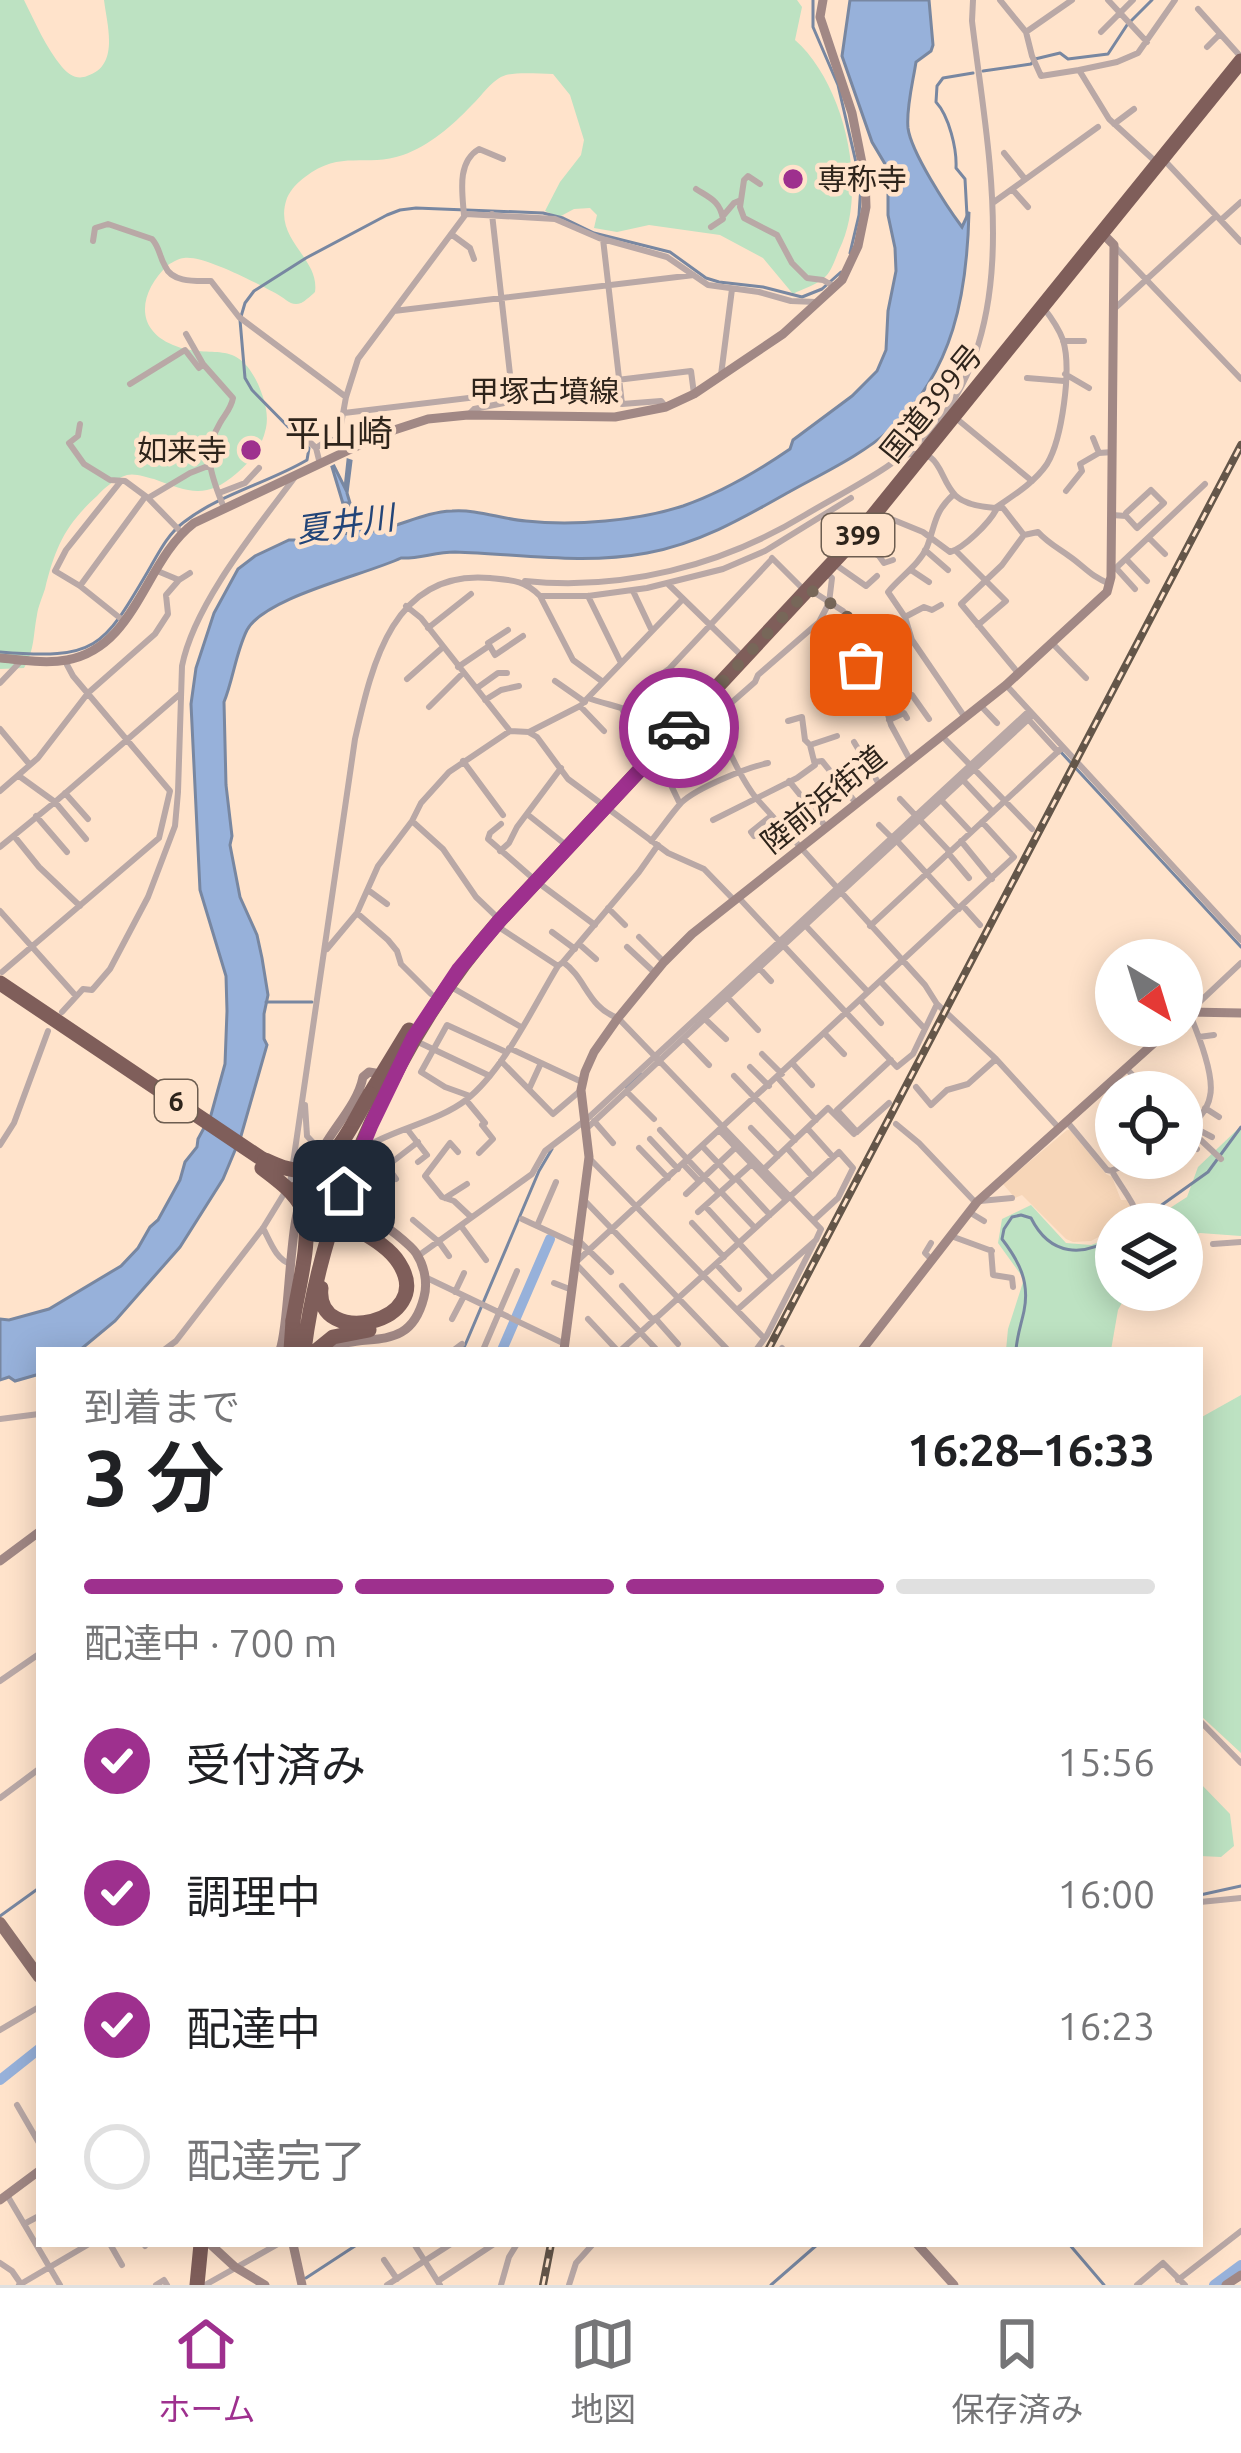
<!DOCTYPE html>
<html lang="ja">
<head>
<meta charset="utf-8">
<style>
  body { margin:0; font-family:Ubuntu,"Noto Sans JP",sans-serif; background:#f6f6f6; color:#202124; height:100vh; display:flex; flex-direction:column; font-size:45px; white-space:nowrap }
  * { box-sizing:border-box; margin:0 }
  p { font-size:39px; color:#757577 }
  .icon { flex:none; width:66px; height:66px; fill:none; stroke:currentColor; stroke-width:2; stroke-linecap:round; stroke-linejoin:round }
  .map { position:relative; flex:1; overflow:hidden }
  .details { position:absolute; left:36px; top:1347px; width:1167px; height:900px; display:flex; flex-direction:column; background:#fff; border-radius:0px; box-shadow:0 6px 30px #0003 }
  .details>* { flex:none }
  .needle { width:78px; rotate:142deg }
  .tools { position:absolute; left:1095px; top:939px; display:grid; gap:24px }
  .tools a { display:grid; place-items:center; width:108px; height:108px; border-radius:50%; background:#fff; box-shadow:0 6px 30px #0003; font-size:60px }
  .pin { position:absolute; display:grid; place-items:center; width:102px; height:102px; color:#fff; margin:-51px; border-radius:24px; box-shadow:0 6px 18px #0006 }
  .courier { position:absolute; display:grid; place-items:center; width:120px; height:120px; margin:-60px; border:9px solid #9e308e; border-radius:50%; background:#fff; color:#222; box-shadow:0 3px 15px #0007 }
  .headline em { font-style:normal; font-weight:600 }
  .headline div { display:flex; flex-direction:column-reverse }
  .headline { display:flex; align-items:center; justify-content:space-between; height:204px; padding:0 48px }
  h1 { font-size:78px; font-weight:600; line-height:90px }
  .bar { display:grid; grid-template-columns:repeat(4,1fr); gap:18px 12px; align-content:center; height:144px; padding:0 48px }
  .bar i { height:15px; border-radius:9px; background:#e0e0e0 }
  .bar .on { background:#9e308e }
  .bar p { grid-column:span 4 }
  ol { padding:0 48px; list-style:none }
  li { display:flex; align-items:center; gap:36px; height:132px }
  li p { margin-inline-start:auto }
  li .icon { padding:12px; border-radius:50%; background:#9e308e; color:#fff; stroke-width:4 }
  li:last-child { color:#757577 }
  li i { width:66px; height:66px; border:6px solid #e0e0e0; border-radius:50% }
  .menu { display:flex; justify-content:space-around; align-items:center; height:168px; border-top:3px solid #e0e0e0; background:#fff; font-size:33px; color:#757577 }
  .menu a { display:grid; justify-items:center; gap:6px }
  .menu .on { color:#9e308e }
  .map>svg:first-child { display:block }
</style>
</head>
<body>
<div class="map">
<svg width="1241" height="2285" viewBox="0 0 1241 2285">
  <rect width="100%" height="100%" fill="#ffe3cb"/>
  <path fill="#f7d6b8" d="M1067,1130H1070L1106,1174L1112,1177L1121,1200H1131L1140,1213L1122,1224H1116V1228L1091,1241L1073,1242L1066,1239L1022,1195L1015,1198L1003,1184Z"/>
  <path fill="#bde2c2" d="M0,0H24C35,22 46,48 62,67C69,75 77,80 87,76C120,66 107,25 104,0H797L802,7L795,40C845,84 869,190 839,250C836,257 832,270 826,276C819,284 802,289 793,294L763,258L720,235L649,225L617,232L594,228L597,215L590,208L574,209L559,217L545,211L560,182L581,155L584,140L570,95L553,74C539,74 520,72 506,75C492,79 482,96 471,106C453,125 429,146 403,155C366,168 341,149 305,177C298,182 291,189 287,198C272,240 320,257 315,292C314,293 303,303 301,303C291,307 285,298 277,294C258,284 204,255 184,258C179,258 173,262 168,265C141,290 132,328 173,345C210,361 236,336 258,384C264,398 269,413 266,428C262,447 252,460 237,473C206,500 189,492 154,479C146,477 135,473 127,475C116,478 104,488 97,496C65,525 55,548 45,589C42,598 38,607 37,615C33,635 35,649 24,668L0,669Z
    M1241,1126V1236L1200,1233L1182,1239V1224H1145L1187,1197L1198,1167Z
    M1031,1205L1066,1243L1091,1245L1116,1236V1290H1129L1118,1310L1111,1350H1006L1008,1329L1024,1279L998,1243L1002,1219Z
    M1241,1395V1753L1200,1715V1418Z
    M1200,1783L1230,1814L1234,1846L1221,1857L1200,1856Z"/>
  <path fill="#97b1da" stroke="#7887a1" stroke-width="3" d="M850,0H929L933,45L931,51L916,62C913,82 906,108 908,128C911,152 947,207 962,227L969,212C967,293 954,371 891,429C862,455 823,473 789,492C743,518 700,543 647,553C583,565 519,554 455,552C435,552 419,559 401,558C365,575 265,597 247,630C236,652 233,680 224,702L226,785L232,836L230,845L240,897L257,935L262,958L268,995L264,1014V1039L267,1045L241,1136L223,1179L180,1247L115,1321L80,1350H39V1373L36,1375L15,1381L9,1377L0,1380V1319L9,1320L49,1309L121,1266L138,1248L150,1227L158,1220L180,1180L185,1162L197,1147L198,1139L211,1115L225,1064L227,1011L226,976L200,890L191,704L196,668L214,613L238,569L255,556L289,540H317L352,532L350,511L344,507L332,467L334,466L345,488L348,460L351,461L347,493L350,503H346L352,509L353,515L357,509L352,505L359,506L356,520L362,532C393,531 421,512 452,511C477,509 501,519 526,521C574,526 637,521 683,506C720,493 758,471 790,449L793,440L852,396L877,371L886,350L888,311L896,271L895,248L888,215V169L872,142L842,56Z"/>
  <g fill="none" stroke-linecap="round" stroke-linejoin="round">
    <path stroke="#7887a1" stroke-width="3" d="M813,0V27L838,85L861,184L859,215L850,253
      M983,71L1031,64L1035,59L1060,53L1068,59L1108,54L1127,25L1152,0
      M967,216L965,179L956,168C957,149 949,116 936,102L937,86L943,78L973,73
      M0,652C98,660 103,648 151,566C160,550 169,533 184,522C220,494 268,483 307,460L309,448L252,390L245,378L240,320L245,303L254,291L306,258L387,215L400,210L416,208L543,213L563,218L594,233L670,252L706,278L719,282L763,287L802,297L822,289L841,272
      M1059,750L1241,947
      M266,1002H312
      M626,1087L641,1074
      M1135,1224L1208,1172L1241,1127
      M463,1350L539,1171L552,1149
      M1016,1350C1017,1336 1021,1325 1024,1311C1030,1282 1019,1261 1002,1239L1004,1229L1012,1217L1021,1215L1031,1218C1050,1256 1083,1258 1116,1236
      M1200,1895L1241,1886
      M0,1916L39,1888
      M1069,2244L1104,2285
      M306,2278L358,2244
      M771,2285L818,2244"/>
    <path stroke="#97b1da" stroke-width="10" d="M502,1350L550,1239
      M0,2080L39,2049
      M1214,2285L1241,2265"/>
    <path stroke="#b9a8a6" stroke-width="6" d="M1000,0L1026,32L1032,56L1041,76L1079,70L1109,119L1156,162
      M1108,0L1147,42
      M1198,9L1241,57
      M1026,32L1072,0
      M1101,32L1133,0
      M1207,47L1219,35
      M1079,70L1117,62L1138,53L1175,0
      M1114,124L1134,109
      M1004,153L1025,179
      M1166,162L1241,242
      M760,184L748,176L744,180L740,207L744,218L777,235L792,263L807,278L823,280L835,287
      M696,189C710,198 720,201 723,219L711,227
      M1012,189L1028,207
      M994,202L1098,127
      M464,215C462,191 457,162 479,149L503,159
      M723,216L734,203L741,200
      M1222,219L1241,202
      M451,234L470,248L474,259
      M603,239L622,404L661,401L666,407
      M93,241L95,228L108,224L152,239C160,248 159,256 165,266C172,283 196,281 211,281L239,317L346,397
      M1116,248L1241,379
      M1043,307C1050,316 1059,329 1063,340C1072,369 1062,439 1047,464C1034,483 1014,495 995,508H1003L1024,535L1038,532C1048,543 1058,548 1069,556C1085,567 1090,576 1110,584
      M1113,310L1216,216
      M394,311L694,275
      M186,334L203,364L233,398C231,409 225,414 220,423C201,455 212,477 224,508
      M1063,341H1084
      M1065,374L1089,388
      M721,375L732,289
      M1027,378L1064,381
      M130,384L185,350L199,368L203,364
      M344,413L691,371L694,394
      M470,413L474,409L504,403L512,392L492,214
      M957,419L1032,481
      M298,421L291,424L316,448L320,464
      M80,424L78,436L69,443L84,464L110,480L125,481L148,498L182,533
      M1093,438L1099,453
      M316,448L328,440H339
      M342,453L338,441L346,397L358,359L466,214L555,219L599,238L667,257L708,285L759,292L791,301L816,302
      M121,481L66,550L55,571L80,586L125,622
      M1066,491L1082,471L1080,464L1099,453L1113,452
      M219,493L245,483L259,468
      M954,494C934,512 936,523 927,547C919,565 900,577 888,592L905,617L912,640L964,716
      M148,498L190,473L208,466
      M879,514L923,532L950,552C964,548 989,523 996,510L995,508C982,507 966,505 956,496C937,477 943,447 905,455
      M1112,515L1126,516L1137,528L1164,503L1151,490L1126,513V516
      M1149,538L1165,554
      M856,543L879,556L884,563L893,560
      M925,550L948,570
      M956,551L1006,601L978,625
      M772,558L805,591
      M1126,559L1147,581
      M836,565L866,586L877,576
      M1116,568L1135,589
      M1111,569L1116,568L1205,484
      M155,570L179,580
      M911,570L929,582
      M525,581C623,591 721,566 805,515C847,490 900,465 933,428C1026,322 987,148 972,21L973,0
      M668,584L743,657
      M80,586L145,497
      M809,589L843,611L858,628L872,661L891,725L910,760
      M633,591L652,631
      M588,596L621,663
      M406,606L421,618L510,731L529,732L580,706L683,599
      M905,617L924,607L932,610L941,605
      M428,628L471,594
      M508,630L488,643L495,655L523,636
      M842,631L850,617
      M1052,643L1086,678
      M458,667L489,646
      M1019,674L961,604L1002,565L1024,535
      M407,679L442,648
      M555,681L585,702
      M603,682L573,660L540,596H588L647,588L723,569L765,551L851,498
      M0,683L20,662
      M1006,685L1241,940
      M827,687L871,659L912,640
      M477,688L498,673H507
      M658,696L680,678L670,668
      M588,698C613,707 667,716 679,740L718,726
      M485,700L501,690L519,686
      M704,702C723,733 734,769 756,798L925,985L937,1004L996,1059L1058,1127
      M980,705L997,723
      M580,706L604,731
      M884,706L912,695L929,719
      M429,707L463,673
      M623,711L652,681L669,669L772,559
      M714,718L755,682L758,675L819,622L829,603L832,578L825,572
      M1028,719L1058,752
      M889,720L904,713L907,718
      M0,729L30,765
      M530,733L537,737L568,779L668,853L704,869L734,900
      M943,737L1032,829
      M679,740L693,765
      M854,742L879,784
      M810,745L837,736
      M463,761L503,815
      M654,762L669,781L680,804
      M815,762L822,761L856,803
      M963,780L993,812
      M789,781L826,827
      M0,791L38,758L88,693L155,634L168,614L166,595L179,580L190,573
      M65,793L88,819
      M900,799L950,852
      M941,800L971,832
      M527,814L566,845
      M36,816L67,852
      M713,820L797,778L815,765L810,745L805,740L802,717L788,721
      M412,821L443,849L476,897L500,920
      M501,824L490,833L488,839L536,881L595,925
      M879,825L892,838
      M14,836L39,867L80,906
      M754,836L751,832L771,816
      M86,839L55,802L180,694
      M651,841C661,829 671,814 681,803C696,788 746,768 768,763
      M897,841L959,909
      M961,841L992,879
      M0,847L55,802L19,776
      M500,851L509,843L517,827L561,768
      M948,853L969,878
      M368,890L387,904
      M738,897L897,1067L913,1054L937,1004
      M963,906L980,925
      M608,908L625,925
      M0,911L76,996
      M357,913L388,940L397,951L401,964L431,994
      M805,925L868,992
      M497,926L558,966L563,962C586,978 588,1008 618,1018L821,1229L816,1240L737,1310
      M870,926L1063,747
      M552,932L575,949
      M639,937L664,962
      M579,944L596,959
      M627,947L655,973
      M327,949L357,913L378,866L412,821L421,803L449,772L510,731
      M563,962L639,872L658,845
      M759,968L1033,715
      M2,972L159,838L170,791L73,676L65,661
      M882,983L925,1029
      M451,987L521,1027
      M728,998L758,1030
      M861,1001L881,1023
      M62,1012L83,989L92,990L110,969L148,897L175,826L178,792L182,666C194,604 257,528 295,477
      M705,1019L726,1039
      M826,1035L844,1054
      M1199,1037L1214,1035
      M684,1039L709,1065
      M418,1042L490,1076
      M509,1048L582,1082
      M762,1054L782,1074
      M501,1061L553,1114L580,1091
      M793,1064L812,1085
      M750,1067L769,1086
      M1126,1068L1148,1092
      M734,1076L795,1140
      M778,1078L816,1120
      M530,1087L541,1063
      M916,1087L931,1105L947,1090L968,1084L996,1059
      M627,1092L654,1119
      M470,1096L445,1087L421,1072L447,1025L506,1052
      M466,1100L485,1123L482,1125L493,1139L479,1153
      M305,1105L307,1136L320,1150
      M1205,1108L1219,1117
      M594,1121L613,1143
      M1068,1123L1107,1170L1112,1171C1120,1186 1132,1199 1137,1214L1128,1224
      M896,1124L919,1143L976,1203
      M1191,1126L1212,1137
      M751,1128L778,1156
      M807,1128L833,1157
      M407,1129L427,1155L418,1162
      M586,1129L759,968L771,981
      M1189,1129L1221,1159
      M660,1130L719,1193
      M719,1130L786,1200
      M858,1131L889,1103
      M857,1132L837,1110L891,1060
      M1183,1134L1197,1149
      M1182,1135C1193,1125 1208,1111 1210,1096C1215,1075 1197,1032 1189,1012L1241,963
      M650,1139L678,1169
      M366,1143L371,1144C400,1128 440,1120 466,1100C504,1070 533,1007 558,966
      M1182,1143L1188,1150
      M0,1145L14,1123L48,1031
      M702,1146L734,1180
      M639,1148L668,1178
      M787,1148L812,1176
      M458,1152L450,1143L425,1176L442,1197L454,1201L471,1217
      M1149,1158L1158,1174
      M591,1160L764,1338
      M683,1164L699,1181
      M764,1169L828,1108L854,1134
      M1113,1170L1143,1158
      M736,1178L770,1215
      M396,1179L387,1166L418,1142
      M721,1192L755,1228
      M686,1194L736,1147
      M445,1198L467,1184
      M980,1201L1012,1198
      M586,1202L728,1350
      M705,1206L771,1278
      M698,1212L753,1163
      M969,1212L984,1221
      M522,1219L578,1245
      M413,1220L439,1242L449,1256
      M692,1223L724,1257
      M461,1226L486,1260
      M537,1226L556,1182
      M263,1228C270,1241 276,1260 291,1264
      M951,1236L992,1251
      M579,1241L611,1272
      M1213,1244L1241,1242
      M991,1250L993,1275L1012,1278L1013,1287
      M418,1256L532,1174L545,1151L587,1119L1029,711
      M931,1259L925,1253L931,1243
      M716,1264L739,1289
      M427,1278L565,1344
      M554,1283L572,1290
      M622,1286L653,1320
      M455,1292L464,1273
      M655,1318L678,1344
      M452,1319L464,1296
      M588,1319L617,1350
      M782,1348L784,1350
      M164,1350L176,1341L263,1228L290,1184L355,739C372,664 393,569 490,578C511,580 525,580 540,596
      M454,1350L462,1344
      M483,1350L517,1271
      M621,1350L839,1152L853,1168L838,1198L814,1220
      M657,1350L575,1263L1014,857L982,822
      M756,1350L767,1335L814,1243
      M0,1419L39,1414
      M0,1681L39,1654
      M1200,1721L1241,1763
      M0,1798L39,1769
      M1200,1902L1241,1898
      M0,2030L39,2007
      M17,2105L39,2143
      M7,2195L60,2285
      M24,2224L39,2216
      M110,2244L122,2265
      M144,2244L145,2246
      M414,2244L440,2285
      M384,2260L397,2279
      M0,2263L12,2271L21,2284
      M1178,2280L1241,2231
      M438,2281L494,2244
      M19,2285L89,2244
      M156,2285L164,2280L167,2285
      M205,2285L278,2244
      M387,2285L451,2244
      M501,2285L509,2257L517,2244
      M569,2285L576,2263L593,2244
      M1137,2285L1163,2263L1185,2285"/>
    <path stroke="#a18885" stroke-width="9" d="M0,658C22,660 46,664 67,660C137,647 144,561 194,523L385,433L428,419L468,415L615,417L666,407L694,394L783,334L842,280L858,246L866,207L865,178L852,113L820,17L823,0
      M1182,1018L1189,1012L1241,1013
      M315,1164C326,1134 357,1108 363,1077L369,1072L381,1074
      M280,1350C291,1320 288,1202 308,1188C323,1177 406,1238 416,1253C424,1265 428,1282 424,1297C409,1357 364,1329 328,1350
      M564,1350L589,1157L581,1090L585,1072L594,1052L618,1018L664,962L692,934L1006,685L1107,592L1111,577L1114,245L1103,234
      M862,1350L977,1202L1173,1026
      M0,1561L39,1532
      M0,2200L39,2171
      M210,2244L235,2267L265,2285
      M293,2244L302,2285
      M917,2244L954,2285
      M1226,2285L1241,2275"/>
    <path stroke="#8f726e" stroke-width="12" d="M0,1923L39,1977"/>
    <path stroke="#7f5e5a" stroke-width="15" d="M0,983L274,1167
      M370,1094L409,1030
      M321,1288C314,1349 438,1324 399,1263C388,1245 364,1234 347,1223
      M291,1350L293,1321
      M304,1350C323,1202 401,1031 500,920L851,543L1241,61
      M317,1350L333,1337L369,1330
      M197,2285L201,2244"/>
    <g stroke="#645649" stroke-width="8">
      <path id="rail" d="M768,1350L1241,445
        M543,2285L551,2244"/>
    </g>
    <use href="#rail" stroke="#ffe3cb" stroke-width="3" stroke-dasharray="9" stroke-linecap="butt"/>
    <path stroke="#7f5e5a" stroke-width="15" d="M265,1160C276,1165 289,1171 302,1170C336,1168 354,1119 370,1094
      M262,1168C276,1179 294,1191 302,1208C314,1234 297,1292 293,1321
      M295,1189L347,1223"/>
  </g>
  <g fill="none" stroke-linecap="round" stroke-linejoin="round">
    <path stroke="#776759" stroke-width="12" stroke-dasharray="0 21.6" d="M679,728L809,589C844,612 856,618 872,659L861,665"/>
    <path stroke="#9e308e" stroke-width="15" d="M344,1191L371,1125L413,1038L459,969L500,920L679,728"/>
  </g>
  <g fill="#9e308e" stroke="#ffe3cb" stroke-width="4.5">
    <circle cx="793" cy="179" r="12"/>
    <circle cx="251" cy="450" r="12"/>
  </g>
  <g text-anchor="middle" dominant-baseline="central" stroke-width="9" stroke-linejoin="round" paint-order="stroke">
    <g fill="#ffe3cb" stroke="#6d5d50" stroke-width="3">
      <rect x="822" y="514" width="72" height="42" rx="9"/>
      <rect x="155" y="1080" width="42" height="42" rx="9"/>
    </g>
    <g font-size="27" font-weight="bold" fill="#2e241b">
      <text x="858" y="535">399</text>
      <text x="176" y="1101">6</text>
    </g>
    <g font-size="30" fill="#2e241b" stroke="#ffe3cb" text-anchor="start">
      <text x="817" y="179">専称寺</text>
      <text x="227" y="450" text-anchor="end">如来寺</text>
    </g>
    <g font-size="30" fill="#2e241b" stroke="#ffe3cb">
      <text x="544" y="391">甲塚古墳線</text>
      <text transform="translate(931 403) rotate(-51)">国道399号</text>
      <text transform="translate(823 799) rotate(-39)">陸前浜街道</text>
    </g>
    <g font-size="33" font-style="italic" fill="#234578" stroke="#ffe3cb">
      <text transform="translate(345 523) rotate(-8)">夏井川</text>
    </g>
    <g font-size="36" fill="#2e241b" stroke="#ffe3cb">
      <text x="339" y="432">平山崎</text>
    </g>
  </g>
</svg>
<div class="tools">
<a><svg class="needle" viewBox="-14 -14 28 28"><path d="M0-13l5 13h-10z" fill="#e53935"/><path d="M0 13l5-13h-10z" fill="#757577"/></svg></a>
<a><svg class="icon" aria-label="locate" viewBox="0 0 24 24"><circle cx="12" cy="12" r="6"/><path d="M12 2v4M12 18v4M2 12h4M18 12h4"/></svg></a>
<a><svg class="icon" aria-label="layers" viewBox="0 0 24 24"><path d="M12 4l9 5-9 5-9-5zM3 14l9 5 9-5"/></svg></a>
</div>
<div class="pin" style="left:861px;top:665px;background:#ea580c"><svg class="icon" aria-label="bag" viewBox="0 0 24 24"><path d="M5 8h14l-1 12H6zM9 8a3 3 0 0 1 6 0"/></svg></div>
<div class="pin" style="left:344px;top:1191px;background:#1f2937"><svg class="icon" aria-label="home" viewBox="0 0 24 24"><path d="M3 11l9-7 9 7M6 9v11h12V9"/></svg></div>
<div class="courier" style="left:679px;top:728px"><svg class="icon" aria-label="car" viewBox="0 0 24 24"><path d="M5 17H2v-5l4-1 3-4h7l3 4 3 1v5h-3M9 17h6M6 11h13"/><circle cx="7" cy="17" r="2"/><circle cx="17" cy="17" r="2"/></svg></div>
<section class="details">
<div class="headline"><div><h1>3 分</h1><p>到着まで</p></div><em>16:28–16:33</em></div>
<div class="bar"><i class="on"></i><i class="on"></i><i class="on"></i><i></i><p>配達中 · 700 m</p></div>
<ol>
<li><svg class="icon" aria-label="check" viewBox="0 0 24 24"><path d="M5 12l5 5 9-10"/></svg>受付済み<p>15:56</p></li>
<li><svg class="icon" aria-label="check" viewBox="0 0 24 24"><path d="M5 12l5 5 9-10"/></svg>調理中<p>16:00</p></li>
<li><svg class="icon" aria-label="check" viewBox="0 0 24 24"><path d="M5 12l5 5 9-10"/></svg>配達中<p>16:23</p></li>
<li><i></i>配達完了</li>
</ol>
</section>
</div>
<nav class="menu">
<a class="on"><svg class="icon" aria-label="home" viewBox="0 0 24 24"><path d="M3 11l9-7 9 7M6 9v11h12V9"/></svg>ホーム</a>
<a><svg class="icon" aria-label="map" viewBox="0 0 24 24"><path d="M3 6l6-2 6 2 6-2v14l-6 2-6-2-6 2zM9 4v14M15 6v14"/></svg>地図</a>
<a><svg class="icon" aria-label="saved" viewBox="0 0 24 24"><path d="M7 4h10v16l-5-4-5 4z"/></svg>保存済み</a>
</nav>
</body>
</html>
